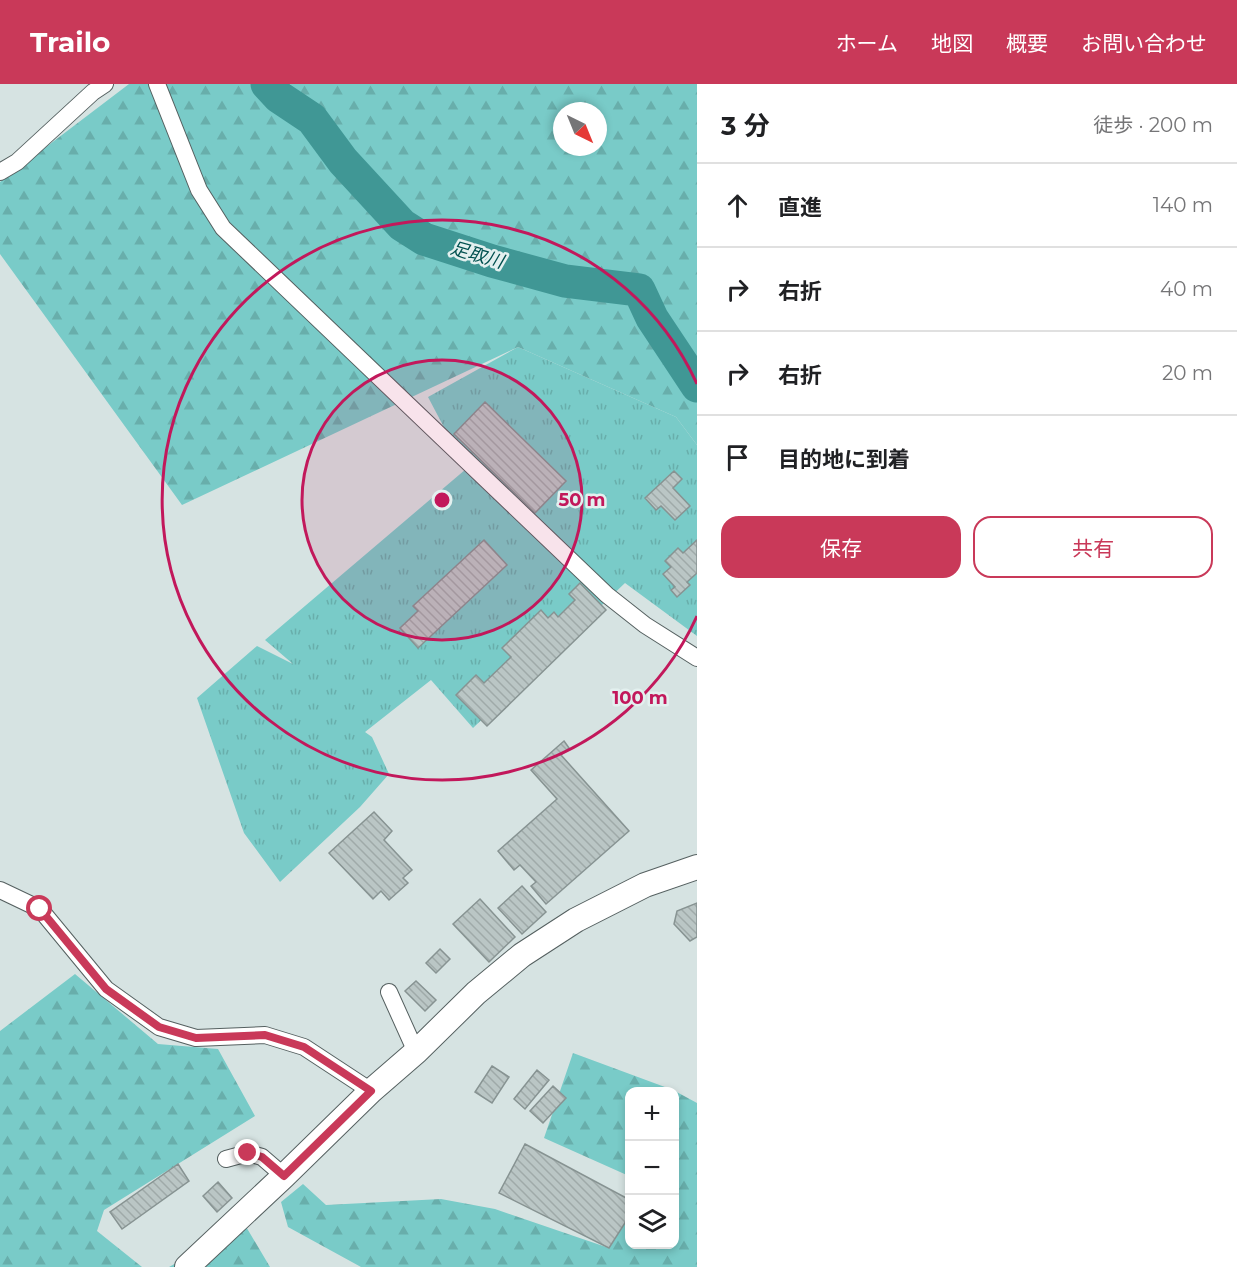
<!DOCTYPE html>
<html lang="ja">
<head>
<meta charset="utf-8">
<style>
  :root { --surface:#fff; --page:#f6f6f6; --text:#202124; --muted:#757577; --line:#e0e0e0; --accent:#c93959 }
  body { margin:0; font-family:Montserrat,"Noto Sans JP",sans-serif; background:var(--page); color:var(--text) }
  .controls { position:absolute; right:18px; bottom:18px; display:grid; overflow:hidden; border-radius:12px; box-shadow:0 3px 9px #0003 }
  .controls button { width:54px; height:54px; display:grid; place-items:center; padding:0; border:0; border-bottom:2px solid var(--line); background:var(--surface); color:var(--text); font:30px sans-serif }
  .compass { position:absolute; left:553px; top:18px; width:54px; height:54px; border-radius:50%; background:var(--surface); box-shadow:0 3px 9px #0003; rotate:137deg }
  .stop { position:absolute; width:18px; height:18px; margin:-14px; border:4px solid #c93959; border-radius:50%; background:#fff }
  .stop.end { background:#c93959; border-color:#fff; box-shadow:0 2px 6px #0008 }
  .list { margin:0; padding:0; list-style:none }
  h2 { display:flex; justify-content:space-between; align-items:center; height:78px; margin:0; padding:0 24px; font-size:26px }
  h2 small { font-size:20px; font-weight:400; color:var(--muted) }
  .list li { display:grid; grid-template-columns:39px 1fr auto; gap:18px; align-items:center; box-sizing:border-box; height:84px; padding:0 24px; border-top:2px solid var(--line) }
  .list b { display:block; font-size:22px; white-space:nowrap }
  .list em { font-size:20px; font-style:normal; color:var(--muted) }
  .actions { display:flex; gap:12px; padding:18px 24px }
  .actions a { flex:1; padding:14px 0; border:2px solid var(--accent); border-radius:18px; text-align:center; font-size:21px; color:var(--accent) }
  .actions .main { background:var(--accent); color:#fff }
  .icon { flex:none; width:33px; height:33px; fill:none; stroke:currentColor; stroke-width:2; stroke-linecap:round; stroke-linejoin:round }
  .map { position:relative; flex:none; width:697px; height:1183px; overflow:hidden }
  header { display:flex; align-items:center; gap:36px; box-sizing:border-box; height:84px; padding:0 30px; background:var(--accent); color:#fff }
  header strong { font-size:28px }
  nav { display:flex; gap:33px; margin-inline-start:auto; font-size:21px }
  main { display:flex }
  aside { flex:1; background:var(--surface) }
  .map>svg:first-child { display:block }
  .grass { fill:url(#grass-tufts) }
  .forest { fill:url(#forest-firs); fill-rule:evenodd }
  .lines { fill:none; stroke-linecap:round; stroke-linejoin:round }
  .river { stroke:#409795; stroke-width:33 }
  .building { fill:url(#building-back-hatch); stroke:#879392; stroke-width:1.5 }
  .street-casing { stroke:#556060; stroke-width:18 }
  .secondary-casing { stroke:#556060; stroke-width:26 }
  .street { stroke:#fff; stroke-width:16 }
  .secondary { stroke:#fff; stroke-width:24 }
  .route { stroke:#c93959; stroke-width:8 }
  .ring { fill:none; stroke:#c2185b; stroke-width:3 }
  .labels { text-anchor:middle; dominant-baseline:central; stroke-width:5; stroke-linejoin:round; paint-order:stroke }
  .water-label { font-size:18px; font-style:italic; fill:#00504f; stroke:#e3f0ef }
  .centre { fill:#c2185b; stroke:#e3f0ef; stroke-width:3 }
  .ring-label { font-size:18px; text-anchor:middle; font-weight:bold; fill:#c2185b; stroke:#e3f0ef; stroke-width:5; stroke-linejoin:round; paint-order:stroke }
</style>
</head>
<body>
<header>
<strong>Trailo</strong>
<nav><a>ホーム</a><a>地図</a><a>概要</a><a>お問い合わせ</a></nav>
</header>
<main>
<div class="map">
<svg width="697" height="1183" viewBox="0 0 697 1183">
  <defs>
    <pattern id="grass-tufts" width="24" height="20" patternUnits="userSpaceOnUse" patternTransform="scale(1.5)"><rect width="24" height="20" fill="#79cbc8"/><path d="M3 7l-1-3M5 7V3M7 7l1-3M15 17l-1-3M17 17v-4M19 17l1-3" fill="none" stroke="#68aeab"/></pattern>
    <pattern id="forest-firs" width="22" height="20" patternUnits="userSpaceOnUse" patternTransform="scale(1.5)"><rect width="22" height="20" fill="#79cbc8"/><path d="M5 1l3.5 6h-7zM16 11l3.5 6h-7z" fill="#68aeab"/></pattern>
    <pattern id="building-back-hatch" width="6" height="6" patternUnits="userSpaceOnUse" patternTransform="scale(1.5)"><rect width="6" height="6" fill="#bac6c5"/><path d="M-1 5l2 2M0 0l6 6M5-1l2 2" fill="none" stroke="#9faaa9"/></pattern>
  </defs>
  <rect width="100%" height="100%" fill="#d6e3e2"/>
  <path class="grass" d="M518 263 676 333 697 361V552L625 499 473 644 431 596 365 648 372 653 389 690 360 723 280 798 244 749 197 614 257 562 293 580 265 556 466 385 428 313Z"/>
  <path class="forest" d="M129 0H697V361L676 333 518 263 182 421 0 170V98ZM562 27H598V63H562Z
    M75 890 158 960 218 965 255 1032 104 1126 97 1147 142 1183H0V947Z
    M573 969 673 1006 697 1019V1183H361L288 1143 281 1118 303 1100 326 1121 441 1115 495 1125 609 1164 629 1110 630 1160H674V1008H630L629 1092 544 1054Z
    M245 1141 270 1183H169Z"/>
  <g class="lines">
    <path class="river" d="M267 0 279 13 312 35 343 77 402 141 424 155 492 177 565 197 639 206 652 234 697 302"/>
  </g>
  <path class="building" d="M485 318 566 397 535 429 454 350Z
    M674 387 682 395 673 404 690 422 675 436 661 422 656 426 645 414Z
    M484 456 507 481 418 564 400 544 418 527 413 522Z
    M697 456V489L687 498 690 501 677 513 671 506 675 503 663 490 671 483 665 477 678 464 683 469Z
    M580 499 606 526 487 642 456 611 476 591 484 599 511 573 502 564 541 526 548 534 554 528 558 533 575 516 569 510Z
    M564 657 569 664 561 671 629 747 546 820 531 802 536 798 520 781 514 786 498 767 557 715 531 686Z
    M374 728 392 747 384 756 412 786 403 794 408 799 389 816 381 807 373 815 329 769Z
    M522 802 546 828 522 850 498 824Z
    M480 815 515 853 489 878 453 840Z
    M697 819V853L690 857 674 840 677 827Z
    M440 865 450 875 436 889 426 879Z
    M416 897 436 916 425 927 405 907Z
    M492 982 509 993 492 1019 475 1008Z
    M537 986 549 996 525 1025 514 1015Z
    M553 1002 566 1014 543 1039 530 1027Z
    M525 1060 630 1116V1131L609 1164 499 1109Z
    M178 1080 189 1097 122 1145 110 1128Z
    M218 1098 232 1114 217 1128 203 1112Z"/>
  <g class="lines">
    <g class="street-casing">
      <path id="street" d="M157 0 199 106 223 144 607 511 645 541 697 574
        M0 88 17 78 93 8 105 0
        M0 806 40 825 106 905 159 943 196 954 265 951 304 963 371 1007
        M389 908 416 968
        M226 1075 248 1069 262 1073 284 1092"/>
    </g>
    <g class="secondary-casing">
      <path id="secondary" d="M187 1183 284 1092 371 1007 416 968 476 909 522 871 576 836 645 801 697 783"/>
    </g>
    <use href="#street" class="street"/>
    <use href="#secondary" class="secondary"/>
  </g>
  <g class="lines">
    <path class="route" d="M40 825 106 905 159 943 196 954 265 951 304 963 371 1007 284 1092 262 1073 248 1069"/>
  </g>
  <circle cx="442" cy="416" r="140" fill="#c2185b" fill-opacity=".12"/>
  <g class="ring">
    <circle cx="442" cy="416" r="140"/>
    <path d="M697 532A280 280 0 1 1 697 300"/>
  </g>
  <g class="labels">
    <g class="water-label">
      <text transform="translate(477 171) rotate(16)">足取川</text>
    </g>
  </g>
  <circle cx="442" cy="416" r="9" class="centre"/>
  <g class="ring-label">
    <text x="582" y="422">50 m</text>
    <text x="640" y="620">100 m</text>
  </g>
</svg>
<div class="controls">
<button>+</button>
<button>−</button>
<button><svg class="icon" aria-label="layers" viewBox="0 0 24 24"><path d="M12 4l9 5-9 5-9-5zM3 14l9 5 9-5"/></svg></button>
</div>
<svg class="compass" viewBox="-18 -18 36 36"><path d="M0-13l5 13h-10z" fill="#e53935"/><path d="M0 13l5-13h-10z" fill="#757577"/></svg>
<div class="stop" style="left:40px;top:825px"></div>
<div class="stop end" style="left:248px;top:1069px"></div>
</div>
<aside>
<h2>3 分<small>徒歩 · 200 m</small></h2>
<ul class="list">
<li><svg class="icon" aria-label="ahead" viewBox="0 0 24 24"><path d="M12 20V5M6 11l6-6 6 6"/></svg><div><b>直進</b></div><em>140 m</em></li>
<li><svg class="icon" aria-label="right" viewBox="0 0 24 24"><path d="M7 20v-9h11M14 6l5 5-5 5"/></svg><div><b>右折</b></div><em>40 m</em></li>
<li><svg class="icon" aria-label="right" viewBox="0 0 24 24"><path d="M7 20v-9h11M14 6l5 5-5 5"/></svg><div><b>右折</b></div><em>20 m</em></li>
<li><svg class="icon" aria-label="arrive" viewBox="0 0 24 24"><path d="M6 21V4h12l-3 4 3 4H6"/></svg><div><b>目的地に到着</b></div></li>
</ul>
<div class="actions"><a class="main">保存</a><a>共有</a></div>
</aside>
</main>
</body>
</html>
